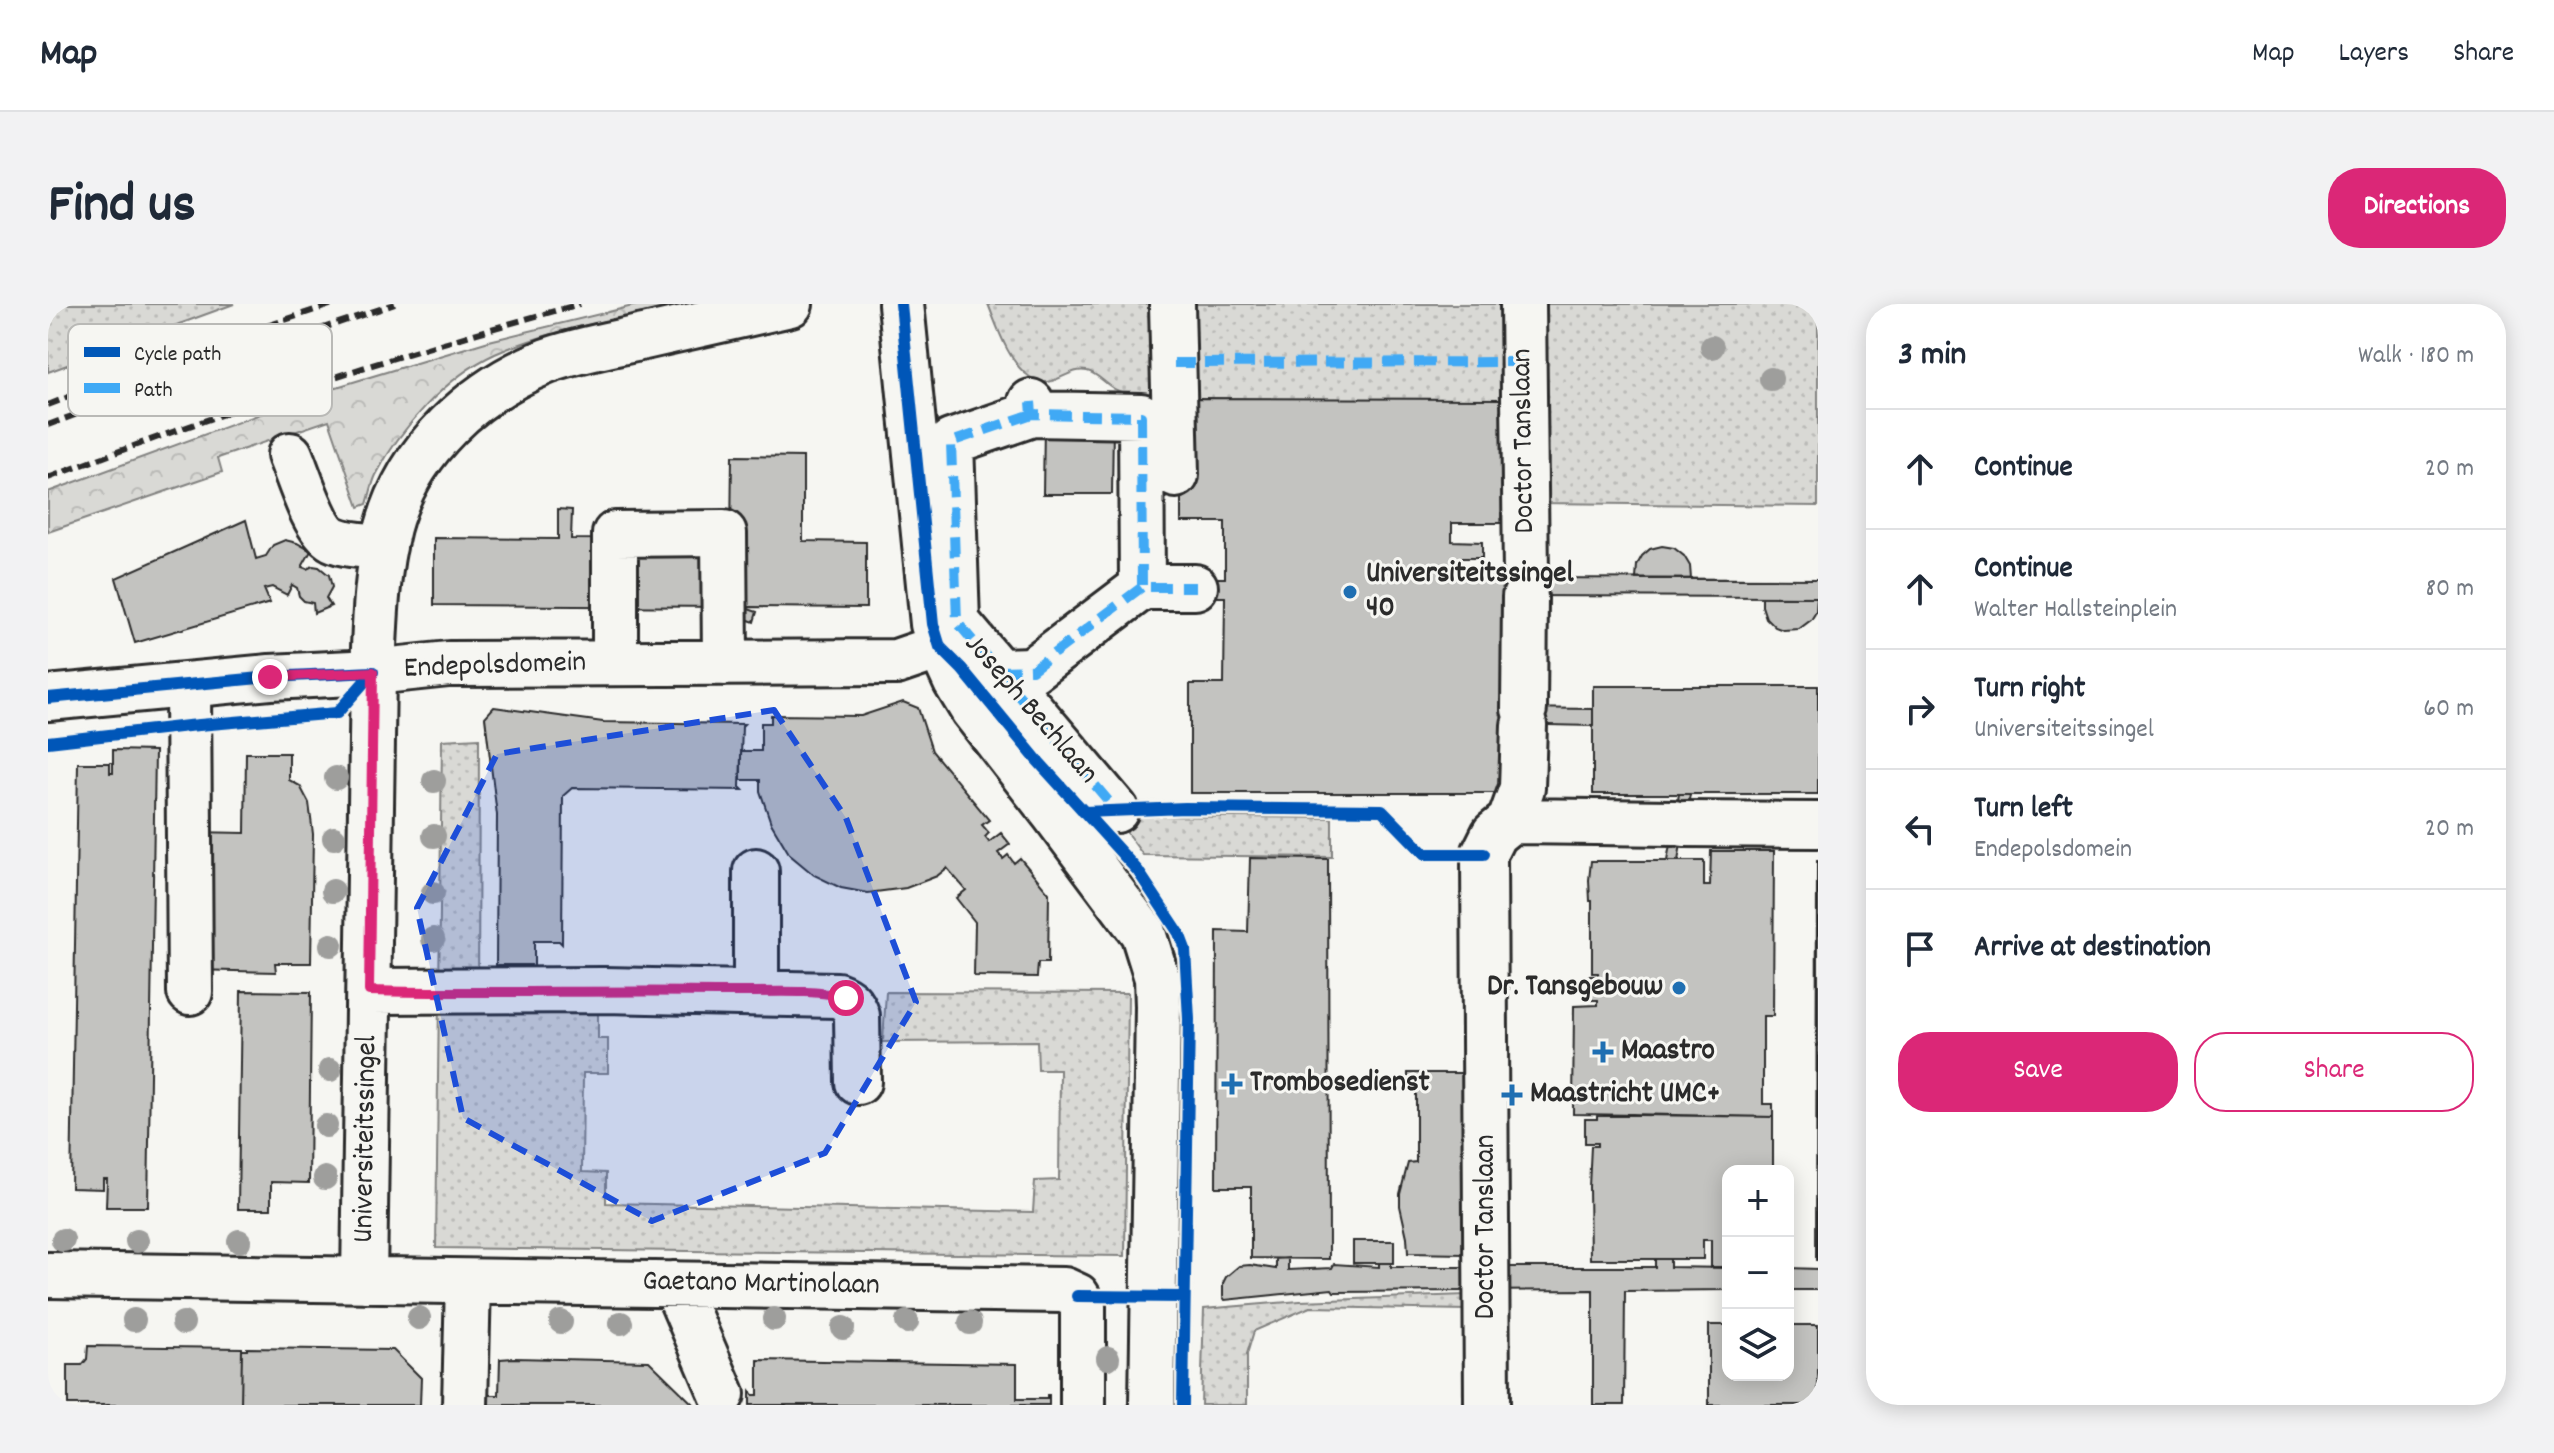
<!DOCTYPE html>
<html lang="en">
<head>
<meta charset="utf-8">
<style>
  :root { --surface:#fff; --page:#f2f2f3; --text:#1f2937; --muted:#747a83; --line:#e0e1e3; --accent:#db2777 }
  body { margin:0; font-family:Dekko,sans-serif; background:var(--page); color:var(--text) }
  .controls { position:absolute; right:24px; bottom:24px; display:grid; overflow:hidden; border-radius:16px; box-shadow:0 4px 20px #0003 }
  .controls button { width:72px; height:72px; display:grid; place-items:center; padding:0; border:0; border-bottom:2px solid var(--line); background:var(--surface); color:var(--text); font:40px sans-serif }
  .stop { position:absolute; width:24px; height:24px; margin:-18px; border:6px solid #db2777; border-radius:50%; background:#fff }
  .stop.end { background:#db2777; border-color:#fff; box-shadow:0 2px 8px #0008 }
  .list { margin:0; padding:0; list-style:none }
  h2 { display:flex; justify-content:space-between; align-items:center; height:104px; margin:0; padding:0 32px; font-size:34px }
  h2 small { font-size:26px; font-weight:400; color:var(--muted) }
  .list li { display:grid; grid-template-columns:52px 1fr auto; gap:24px; align-items:center; box-sizing:border-box; height:120px; padding:0 32px; border-top:2px solid var(--line) }
  .list b { display:block; font-size:30px; white-space:nowrap }
  .list p { margin:0; font-size:26px; white-space:nowrap; color:var(--muted) }
  .list em { font-size:26px; font-style:normal; color:var(--muted) }
  .actions { display:flex; gap:16px; padding:24px 32px }
  .actions a { flex:1; padding:18px 0; border:2px solid var(--accent); border-radius:32px; text-align:center; font-size:28px; color:var(--accent) }
  .actions .main { background:var(--accent); color:#fff }
  .icon { flex:none; width:44px; height:44px; fill:none; stroke:currentColor; stroke-width:2; stroke-linecap:round; stroke-linejoin:round }
  .map { position:relative; flex:none; width:1770px; height:1101px; overflow:hidden; border-radius:32px }
  header { display:flex; align-items:center; gap:48px; box-sizing:border-box; height:112px; padding:0 40px; background:var(--surface); border-bottom:2px solid var(--line) }
  header strong { font-size:38px }
  nav { display:flex; gap:44px; margin-inline-start:auto; font-size:28px }
  .intro { display:flex; align-items:center; justify-content:space-between; box-sizing:border-box; height:192px; padding:0 48px }
  h1 { margin:0; font-size:56px }
  .button { padding:20px 36px; border-radius:32px; background:var(--accent); color:#fff; font-size:28px; font-weight:700 }
  main { display:flex; gap:48px; padding:0 48px }
  aside { flex:1; background:var(--surface); border-radius:32px; box-shadow:0 4px 20px #0003 }
  .map>svg:first-child { display:block }
  .grass { fill:url(#grass-dots); stroke:#828280; stroke-width:2 }
  .forest { fill:url(#forest-crowns); stroke:#828280; stroke-width:2 }
  .building { fill:#c3c3c0; stroke:#2b2b2b; stroke-width:2 }
  .lines { fill:none; stroke-linecap:round; stroke-linejoin:round }
  .minor-casing { stroke:#2b2b2b; stroke-width:50 }
  .minor { stroke:#f6f6f2; stroke-width:44 }
  .rail { stroke:#2b2b2b; stroke-width:6; stroke-dasharray:12 6; stroke-linecap:butt }
  .quiet { stroke:#3fa9f5; stroke-width:10; stroke-dasharray:20 10; stroke-linecap:butt }
  .cycleway-casing { stroke:#f6f6f2; stroke-width:17 }
  .cycleway { stroke:#0057b8; stroke-width:12 }
  .tree { fill:#9e9e9c }
  .route { stroke:#db2777; stroke-width:10 }
  .marked { fill:#1d4ed8; fill-opacity:0.2; stroke:#1d4ed8; stroke-width:6; stroke-dasharray:16 10; stroke-linejoin:round }
  .poi-dot { fill:#1f6fb2; stroke:#f6f6f2; stroke-width:3 }
  .labels { text-anchor:middle; dominant-baseline:central; stroke-width:6; stroke-linejoin:round; paint-order:stroke }
  .street-label { font-size:30px; fill:#2b2b2b; stroke:#f6f6f2 }
  .poi-label { font-size:30px; font-weight:bold; fill:#2b2b2b; stroke:#f6f6f2; text-anchor:start }
  .key { fill:#f6f6f2; stroke:#b9b9b6; stroke-width:2 }
  .key-label { font-size:22px; fill:#2b2b2b }
</style>
</head>
<body>
<header>
<strong>Map</strong>
<nav><a>Map</a><a>Layers</a><a>Share</a></nav>
</header>
<div class="intro"><h1>Find us</h1><a class="button">Directions</a></div>
<main>
<div class="map">
<svg width="1770" height="1101" viewBox="0 0 1770 1101">
  <defs>
    <pattern id="grass-dots" width="8" height="8" patternUnits="userSpaceOnUse" patternTransform="scale(2)"><rect width="8" height="8" fill="#d9d9d5"/><path d="M2 2h.1M6 6h.1" fill="none" stroke="#babab7" stroke-width="1.8" stroke-linecap="round"/></pattern>
    <pattern id="forest-crowns" width="20" height="18" patternUnits="userSpaceOnUse" patternTransform="scale(2)"><rect width="20" height="18" fill="#d9d9d5"/><path d="M2 6a3 3 0 1 1 6 0M12 15a3 3 0 1 1 6 0" fill="none" stroke="#babab7"/></pattern>
  </defs>
  <rect width="100%" height="100%" fill="#f6f6f2"/>
  <filter id="ink" filterUnits="userSpaceOnUse"><feTurbulence type="fractalNoise" baseFrequency=".0125" numOctaves="2"/><feDisplacementMap in="SourceGraphic" scale="16" xChannelSelector="R" yChannelSelector="G"/><feConvolveMatrix kernelMatrix="1 2 1 2 8 2 1 2 1" color-interpolation-filters="sRGB"/></filter>
  <g filter="url(#ink)">
    <path class="grass" d="M0 0H186L0 68Z
      M940 0H1464L1465 97C1395 97 1326 97 1257 97 1198 98 1139 99 1081 90 1060 87 1053 70 1039 67 1019 62 1005 89 982 73 961 60 949 22 940 0Z
      M1494 0H1770V202L1492 199Z
      M431 434 430 698H550V735H560V769H535L534 868 558 869V899L985 908 987 877 1011 876 1012 766H990L989 737 835 738 838 688 1080 689 1077 952 388 944 394 436Z
      M1093 512 1284 514V553L1095 551 1079 529V520Z
      M1418 991V1006L1262 1003 1206 1027 1199 1050V1101H1153L1156 1005 1252 997Z"/>
    <path class="forest" d="M593 0H637C577 14 502 25 447 50 399 72 352 124 328 171 324 179 322 191 319 200L311 203 281 116 170 154 174 168 0 228V188L272 88 441 37Z"/>
    <path class="building" d="M1141 94 1457 95V219H1404V237L1434 238V254H1404V272L1456 274 1455 489H1142V380H1176L1177 293H1147V274H1177V218H1133V183Z
      M996 121H1065L1064 190H995Z
      M684 152 755 153V237L818 238V304L701 303 700 305 709 308 706 318 696 314 682 303 386 301V234L510 235V205L524 206 523 235 683 236Z
      M198 216 208 255 218 252 225 241 237 236 249 239 263 247 254 263 259 265 265 262 271 263 281 271 284 283 278 294 283 302 266 309 265 299 256 297 251 292 249 284 244 281 239 291 224 283 216 285 222 299 87 339 68 274Z
      M1614 242 1626 244 1636 252 1642 262 1643 275H1588L1589 261 1594 252 1602 245Z
      M1456 274 1770 275V293L1457 292Z
      M1714 293H1769L1768 308 1763 316 1751 325 1735 326 1727 323 1718 314 1714 302Z
      M1545 382H1770V490H1545Z
      M855 398 870 404 884 447 941 516 934 521 941 529 937 533 941 538 953 529 962 540 950 549 955 555 960 551 966 559 972 554 1001 589 1000 659H990L989 673 926 672 927 618 908 594 918 586 899 564 889 572 858 584 820 589 793 584 766 571 742 551 723 519 712 487V476H693V447H713V419H723V411L813 412Z
      M446 403 555 418 696 420 694 422 692 483 695 486 524 484 515 492 514 640 511 637H486V663H483V661H450L448 663 449 511 437 413Z
      M1456 404 1545 405V422L1455 420Z
      M65 446 107 447 100 903H58L59 875H55V885L23 884 30 459H62V469H65Z
      M198 449H241V476L252 482 261 499 265 530 263 659H227L228 668 145 666 146 528 197 529Z
      M1631 490H1642L1630 557H1619Z
      M1663 547H1726L1725 712H1715V800H1725V813L1525 810 1526 702 1550 701V696H1537V672H1550V669H1544V597H1542L1541 576 1543 557H1656V582H1662Z
      M1202 554 1280 555 1281 955 1203 954V883H1168L1169 627 1200 628Z
      M1769 557H1770V956H1768Z
      M193 687 263 688 261 879 223 878V905H190Z
      M1360 769H1417V950L1360 949 1359 933 1352 902V890L1360 859 1368 858V783H1360Z
      M1579 810 1725 813V867H1680V963H1663V936H1655V955H1542L1541 883 1543 842H1549V839H1537V815H1549V812H1579Z
      M1305 937H1346V959H1305Z
      M1240 954V966L1284 964 1286 960 1331 963V959H1343V963H1607V955H1622V963L1680 964V986L1577 987 1576 1101H1545V986L1286 988 1284 985 1177 996 1175 993V979L1178 973 1191 962 1202 961 1228 965V955Z
      M1740 964 1770 965V986H1740Z
      M1661 1021H1680V1071H1740V1021H1770V1101H1661Z
      M40 1042 194 1044 193 1101H20V1061H34L39 1055Z
      M199 1044 345 1046 373 1074 372 1101H193L194 1046H199Z
      M466 1054 601 1057 646 1101H432L433 1091H451L452 1055Z
      M710 1056 969 1060V1095H999V1091H1001V1101H702V1087L705 1091H710Z"/>
    <g class="lines">
      <g class="minor-casing">
        <path id="minor" d="M853 0 885 320 892 343 908 378 925 406 1006 510 1095 629 1109 674 1110 702 1104 1101
          M1124 0 1128 171
          M1475 0 1478 273
          M983 98 984 110 1093 112 1094 283H1147
          M984 110 903 138 909 318 1068 506
          M242 151C251 172 266 225 285 235 300 242 320 241 336 243
          M569 359 567 357V230L676 229 677 359
          M951 367 984 366 1094 283
          M140 381 142 688
          M0 394 222 373 325 368 401 360 848 358 892 343
          M1476 405 1477 293
          M1462 517 1626 519
          M1636 520 1770 521
          M321 687 556 686 789 691C800 695 805 700 809 712L810 778
          M708 689V567
          M0 971 1016 986 1029 992 1035 1002V1101
          M316 976 325 368C327 320 328 270 340 223 361 146 426 86 499 57 532 45 570 39 605 31 651 21 696 10 742 0
          M627 980 674 1090
          M417 1101 420 978
          M1439 1101 1436 550 1446 530 1462 517 1474 484 1476 421"/>
      </g>
      <use href="#minor" class="minor"/>
      <path class="rail" d="M0 101 110 58 285 0
        M0 121 117 77 347 0
        M0 174C175 107 352 49 532 0"/>
      <path class="quiet" d="M1126 59 1476 58
        M983 98 984 110 1093 112 1094 283H1147
        M984 110 903 138 909 318 1068 506
        M951 367 984 366 1094 283"/>
      <g class="cycleway-casing">
        <path id="cycleway" d="M853 0 885 320 892 343 914 365 989 456 1090 567 1131 629 1137 645 1141 715 1135 1101
          M0 394 222 373 325 368
          M0 438 140 422 289 409 325 368
          M1036 508 1137 504 1334 506 1377 550H1436
          M1029 992 1136 993"/>
      </g>
      <use href="#cycleway" class="cycleway"/>
    </g>
    <g class="tree">
      <circle cx="1664" cy="43" r="12"/>
      <circle cx="1723" cy="75" r="12"/>
      <circle cx="288" cy="474" r="12"/>
      <circle cx="386" cy="477" r="12"/>
      <circle cx="386" cy="532" r="12"/>
      <circle cx="286" cy="534" r="12"/>
      <circle cx="285" cy="587" r="12"/>
      <circle cx="385" cy="589" r="12"/>
      <circle cx="385" cy="635" r="12"/>
      <circle cx="283" cy="641" r="12"/>
      <circle cx="282" cy="766" r="12"/>
      <circle cx="278" cy="822" r="12"/>
      <circle cx="277" cy="874" r="12"/>
      <circle cx="15" cy="936" r="12"/>
      <circle cx="89" cy="937" r="12"/>
      <circle cx="191" cy="937" r="12"/>
      <circle cx="371" cy="1014" r="12"/>
      <circle cx="726" cy="1015" r="12"/>
      <circle cx="86" cy="1016" r="12"/>
      <circle cx="513" cy="1018" r="12"/>
      <circle cx="859" cy="1018" r="12"/>
      <circle cx="135" cy="1019" r="12"/>
      <circle cx="573" cy="1019" r="12"/>
      <circle cx="922" cy="1019" r="12"/>
      <circle cx="795" cy="1024" r="12"/>
      <circle cx="1060" cy="1054" r="12"/>
    </g>
  </g>
  <g class="lines" filter="url(#ink)">
    <path class="route" d="M222 373 325 368 321 687C439 690 558 686 676 688 707 689 770 684 798 694"/>
  </g>
  <path class="marked" d="M726 406 798 514 868 698 777 849 604 917 415 814 369 604 449 450Z"/>
  <g class="poi-dot">
    <circle cx="1302" cy="288" r="8"/>
    <circle cx="1631" cy="684" r="8"/>
    <path d="M1551 736h8v8h8v8h-8v8h-8v-8h-8v-8h8z"/>
    <path d="M1180 768h8v8h8v8h-8v8h-8v-8h-8v-8h8z"/>
    <path d="M1460 779h8v8h8v8h-8v8h-8v-8h-8v-8h8z"/>
  </g>
  <g class="labels">
    <g class="street-label">
      <text transform="translate(1477 137) rotate(-91)">Doctor Tanslaan</text>
      <text transform="translate(447 363) rotate(-2)">Endepolsdomein</text>
      <text transform="translate(982 406) rotate(49)">Joseph Bechlaan</text>
      <text transform="translate(319 835) rotate(-89)">Universiteitssingel</text>
      <text transform="translate(1439 923) rotate(-90)">Doctor Tanslaan</text>
      <text transform="translate(713 981) rotate(1)">Gaetano Martinolaan</text>
    </g>
    <g class="poi-label">
      <text x="1318" y="271">Universiteitssingel<tspan x="1318" dy="34">40</tspan></text>
      <text x="1615" y="684" text-anchor="end">Dr. Tansgebouw</text>
      <text x="1573" y="748">Maastro</text>
      <text x="1202" y="780">Trombosedienst</text>
      <text x="1482" y="791">Maastricht UMC+</text>
    </g>
  </g>
  <rect x="20" y="20" width="264" height="92" rx="12" class="key"/>
  <rect x="36" y="43" width="36" height="10" fill="#0057b8"/>
  <rect x="36" y="79" width="36" height="10" fill="#3fa9f5"/>
  <g class="key-label">
    <text x="86" y="56">Cycle path</text>
    <text x="86" y="92">Path</text>
  </g>
</svg>
<div class="controls">
<button>+</button>
<button>−</button>
<button><svg class="icon" aria-label="layers" viewBox="0 0 24 24"><path d="M12 4l9 5-9 5-9-5zM3 14l9 5 9-5"/></svg></button>
</div>
<div class="stop" style="left:798px;top:694px"></div>
<div class="stop end" style="left:222px;top:373px"></div>
</div>
<aside>
<h2>3 min<small>Walk · 180 m</small></h2>
<ul class="list">
<li><svg class="icon" aria-label="ahead" viewBox="0 0 24 24"><path d="M12 20V5M6 11l6-6 6 6"/></svg><div><b>Continue</b></div><em>20 m</em></li>
<li><svg class="icon" aria-label="ahead" viewBox="0 0 24 24"><path d="M12 20V5M6 11l6-6 6 6"/></svg><div><b>Continue</b><p>Walter Hallsteinplein</p></div><em>80 m</em></li>
<li><svg class="icon" aria-label="right" viewBox="0 0 24 24"><path d="M7 20v-9h11M14 6l5 5-5 5"/></svg><div><b>Turn right</b><p>Universiteitssingel</p></div><em>60 m</em></li>
<li><svg class="icon" aria-label="left" viewBox="0 0 24 24"><path d="M17 20v-9H6M10 6l-5 5 5 5"/></svg><div><b>Turn left</b><p>Endepolsdomein</p></div><em>20 m</em></li>
<li><svg class="icon" aria-label="arrive" viewBox="0 0 24 24"><path d="M6 21V4h12l-3 4 3 4H6"/></svg><div><b>Arrive at destination</b></div></li>
</ul>
<div class="actions"><a class="main">Save</a><a>Share</a></div>
</aside>
</main>
</body>
</html>
